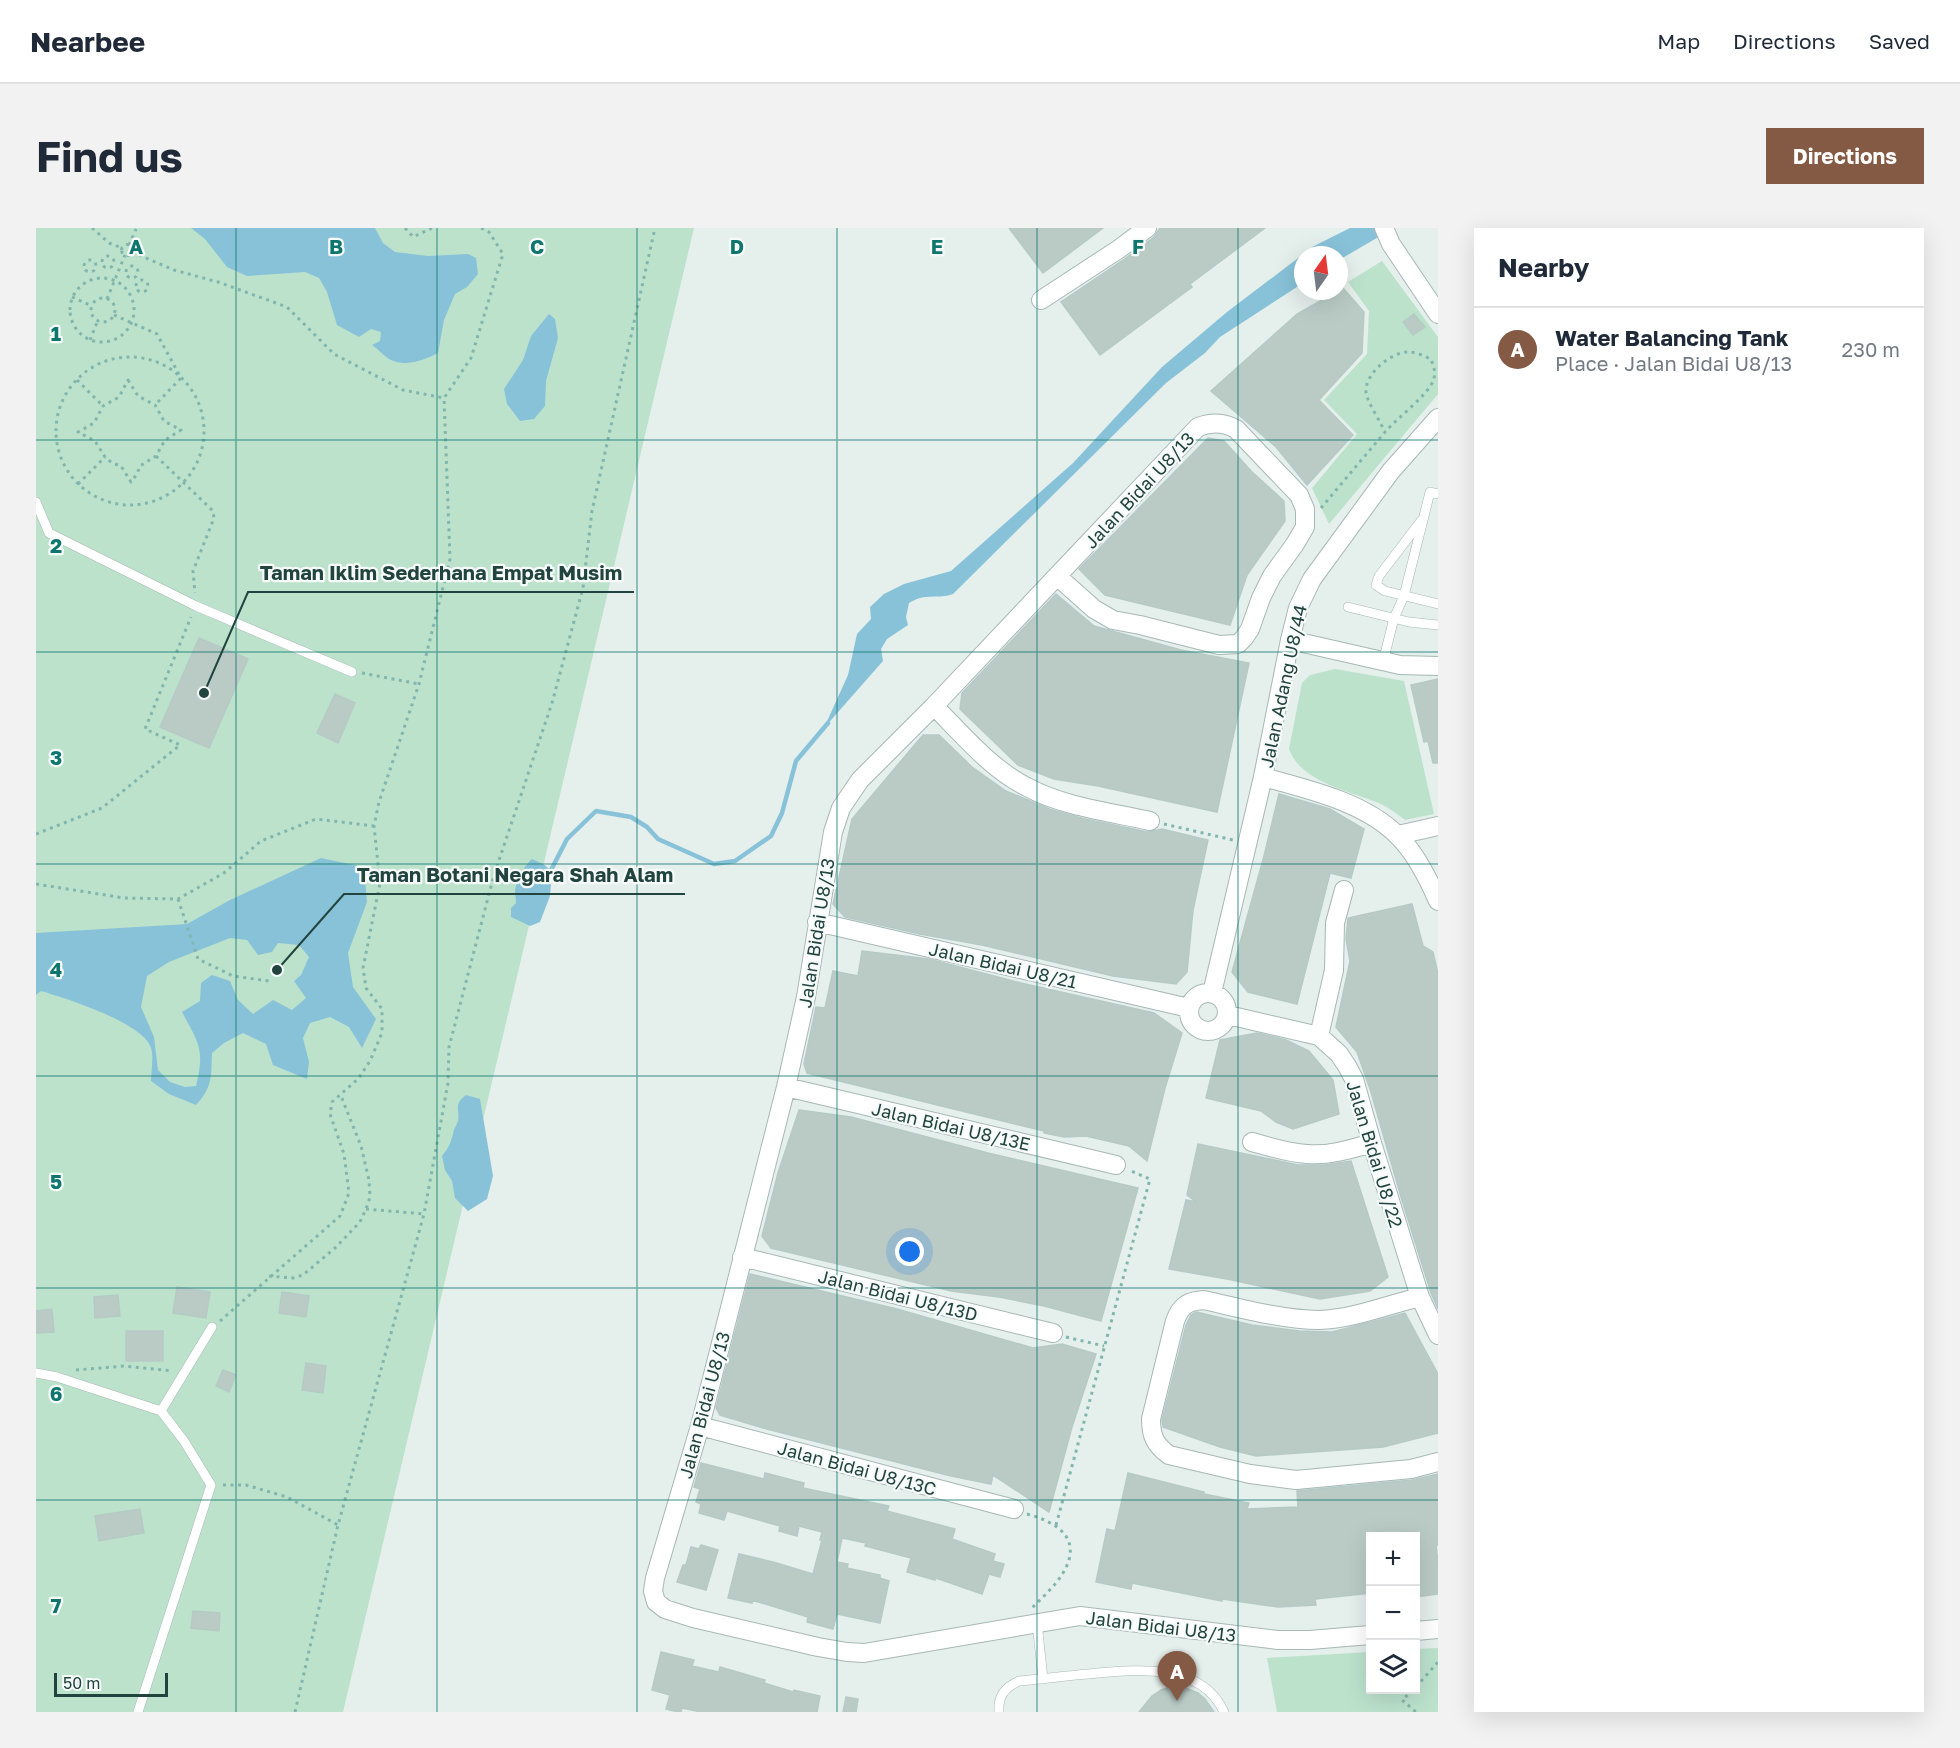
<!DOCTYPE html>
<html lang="en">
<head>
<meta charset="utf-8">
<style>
  :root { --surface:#fff; --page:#f2f2f3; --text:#1f2937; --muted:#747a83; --line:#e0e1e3; --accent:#845a44 }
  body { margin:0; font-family:"Golos Text",sans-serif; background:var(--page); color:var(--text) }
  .controls { position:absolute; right:18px; bottom:18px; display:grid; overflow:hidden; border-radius:0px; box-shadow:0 6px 24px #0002 }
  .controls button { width:54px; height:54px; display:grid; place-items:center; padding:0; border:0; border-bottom:2px solid var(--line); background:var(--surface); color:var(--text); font:30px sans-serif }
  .compass { position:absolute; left:1258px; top:18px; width:54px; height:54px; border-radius:50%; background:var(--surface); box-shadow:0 6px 24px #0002; rotate:14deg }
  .scale { position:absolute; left:18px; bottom:15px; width:114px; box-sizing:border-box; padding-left:6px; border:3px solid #22443f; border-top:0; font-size:16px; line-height:21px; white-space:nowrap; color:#22443f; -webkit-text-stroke:4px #f6fbf9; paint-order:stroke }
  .you { position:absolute; left:874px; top:1024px; width:21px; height:21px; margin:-15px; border:4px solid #fff; border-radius:50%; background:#1a73e8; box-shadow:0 0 0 9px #1a73e833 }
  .badge { display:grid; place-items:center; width:39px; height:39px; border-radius:50%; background:var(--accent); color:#fff; font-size:20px; font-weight:700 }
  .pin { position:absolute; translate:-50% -50px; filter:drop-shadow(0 2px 3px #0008) }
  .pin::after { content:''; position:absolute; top:32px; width:21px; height:18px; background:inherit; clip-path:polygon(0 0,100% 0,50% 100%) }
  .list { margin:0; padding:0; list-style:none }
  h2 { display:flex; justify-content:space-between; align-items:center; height:78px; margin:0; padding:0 24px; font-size:26px }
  h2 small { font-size:20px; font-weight:400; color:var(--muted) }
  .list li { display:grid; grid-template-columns:39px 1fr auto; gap:18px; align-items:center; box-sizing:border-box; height:84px; padding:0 24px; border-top:2px solid var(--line) }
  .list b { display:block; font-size:22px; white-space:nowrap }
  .list p { margin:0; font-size:20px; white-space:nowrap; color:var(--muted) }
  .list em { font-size:20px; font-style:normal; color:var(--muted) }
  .icon { flex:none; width:33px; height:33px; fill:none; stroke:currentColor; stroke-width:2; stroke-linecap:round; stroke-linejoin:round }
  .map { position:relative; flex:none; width:1402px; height:1484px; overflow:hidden; border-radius:0px }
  header { display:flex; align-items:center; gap:36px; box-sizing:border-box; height:84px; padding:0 30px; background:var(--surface); border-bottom:2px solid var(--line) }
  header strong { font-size:28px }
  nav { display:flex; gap:33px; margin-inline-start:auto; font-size:21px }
  .intro { display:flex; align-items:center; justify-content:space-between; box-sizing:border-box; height:144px; padding:0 36px }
  h1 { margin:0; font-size:42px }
  .button { padding:15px 27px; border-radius:0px; background:var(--accent); color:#fff; font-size:21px; font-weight:700 }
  main { display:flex; gap:36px; padding:0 36px }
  aside { flex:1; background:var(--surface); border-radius:0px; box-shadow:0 6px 24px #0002 }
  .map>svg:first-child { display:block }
  .green { fill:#bce2cc }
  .water { fill:#88c2d9; fill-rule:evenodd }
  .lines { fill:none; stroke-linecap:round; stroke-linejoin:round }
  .stream { stroke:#88c2d9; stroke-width:4.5 }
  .building { fill:#bacbc6; stroke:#b6cac5; stroke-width:1.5 }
  .service-casing { stroke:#a7b8b5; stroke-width:10 }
  .minor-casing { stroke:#a7b8b5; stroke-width:20 }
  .tertiary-casing { stroke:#a7b8b5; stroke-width:20 }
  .path { stroke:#82b6ad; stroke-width:3; stroke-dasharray:3 4.5; stroke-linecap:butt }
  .service { stroke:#fff; stroke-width:9 }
  .minor { stroke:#fff; stroke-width:18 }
  .tertiary { stroke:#fff; stroke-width:18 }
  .grid { fill:none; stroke:#0f766e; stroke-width:1.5; stroke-opacity:0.55 }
  .labels { text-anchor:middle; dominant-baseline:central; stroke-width:4.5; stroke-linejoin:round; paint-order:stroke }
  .street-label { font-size:18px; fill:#22443f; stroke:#f6fbf9 }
  .grid-label { font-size:20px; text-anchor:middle; font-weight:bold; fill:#0f766e; stroke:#f6fbf9; stroke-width:4.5; stroke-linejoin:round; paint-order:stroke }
  .leader { fill:none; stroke:#22443f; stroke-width:2 }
  .callout-dot { fill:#22443f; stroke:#f6fbf9; stroke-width:2 }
  .callout-label { font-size:20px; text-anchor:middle; font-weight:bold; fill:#22443f; stroke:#f6fbf9; stroke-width:4.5; stroke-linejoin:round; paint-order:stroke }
</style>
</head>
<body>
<header>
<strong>Nearbee</strong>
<nav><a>Map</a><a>Directions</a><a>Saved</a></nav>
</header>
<div class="intro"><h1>Find us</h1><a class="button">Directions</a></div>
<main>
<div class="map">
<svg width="1402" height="1484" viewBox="0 0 1402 1484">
  <rect width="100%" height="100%" fill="#e5efec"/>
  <path class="green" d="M0 0H658L307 1484H0Z
    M1346 33 1402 109V166L1293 296 1276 260 1321 206 1288 172 1331 126 1333 83 1312 54Z
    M1299 441 1368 453 1398 586 1369 592C1361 586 1353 580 1345 576 1315 563 1265 555 1253 521L1266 455 1274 447Z
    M1402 1420V1484H1241L1231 1430 1334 1424V1462H1380V1421Z"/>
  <path class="water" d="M155 0H339L347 15 359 24 392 28 432 26 440 30 442 46 431 59 419 66 408 92 402 125C389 132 370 139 355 132 349 129 342 121 336 117L344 113 345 104 335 101 323 109 301 97 291 64 283 50 269 44 211 48 191 39 169 11Z
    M1314 0H1358L1303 32V27H1267V55L1184 109 1169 125 1130 155 917 366C899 372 891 364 873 375L870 389 872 397 851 411 845 421 847 433 788 500 812 447 821 406 835 391 834 379 848 366 868 356 915 343 1037 235 1126 139 1191 84 1278 18Z
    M513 86 519 91 522 110 510 153 509 178 498 191 484 193 471 176 468 161 487 132 495 108Z
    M285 630 328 639 331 674 312 725 317 759 340 791 326 820 313 799 294 789 274 795 267 810 273 834 271 851 237 837 230 816 207 805 188 815 176 825C175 848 177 859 160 877L133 866 115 853C115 843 118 830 115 820 108 795 29 770 5 763L0 767V705L151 696 194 672ZM194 710 211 712 222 727 236 724 242 715 263 717 273 729 265 747 258 753 270 770 256 782 237 772 217 786 202 772 194 753 176 747 165 755 164 773 146 784C163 816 169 821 160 858L149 859 134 854 122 842 118 809 105 779 111 748 133 734Z
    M496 631 507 636 516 643 514 668 504 694 494 698 475 689V680L480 675C480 671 479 667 479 664 479 655 489 636 496 631Z
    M430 867 444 871 457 948 451 971 432 983 419 970 416 953 409 942 406 928C414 918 415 914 418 902 419 899 421 896 422 893 424 880 417 877 430 867Z"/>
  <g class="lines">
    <path class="stream" d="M513 646 531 611 560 583 595 589 611 599 622 611 678 636 699 633 735 608 746 585 760 533 792 495"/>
  </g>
  <path class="building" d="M973 0H1067L1007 45Z
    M1124 0H1229L1154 56 1156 59 1064 127 1025 74 1090 30 1118 9Z
    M1307 60 1328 84 1326 125 1283 172 1317 207 1271 257 1240 219 1175 163 1261 86Z
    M1378 86 1389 99 1377 107 1367 94Z
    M1172 210 1188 213 1216 244 1248 273 1249 293 1211 347 1194 397 1069 367 1043 341Z
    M1020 366 1058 398 1145 422 1213 435 1181 584 1062 558 1018 551 982 537 924 481 926 465Z
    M163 410 212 431 173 520 124 499Z
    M1402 451V535H1397L1392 513 1388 514 1375 457Z
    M299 466 319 475 302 515 281 505Z
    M887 507H903L936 539 970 563 1016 582 1049 591 1112 604 1126 601 1172 612 1157 682 1151 744 1140 756 1077 748 946 717 884 706 809 689 797 676 816 591Z
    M1243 566 1294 581 1328 601 1315 650 1294 645 1261 776 1212 764 1196 744 1228 628Z
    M1376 676 1387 718 1397 724 1402 746V1081L1395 1065 1365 969 1335 864 1321 824 1300 799 1314 733 1310 711 1312 690Z
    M826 723 893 731 985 755 1118 785 1146 805 1129 860 1111 933 1093 918 1050 908 1028 909 1008 905V903L771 845 768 836 780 779 789 780 797 743 822 748Z
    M1221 805 1250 812 1273 823 1297 852 1303 886 1257 901 1240 894 1225 883 1170 870 1184 812Z
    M763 882 815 889 952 925 1102 960 1065 1093 1008 1078 963 1069 915 1063 735 1020 726 1008 742 945Z
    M1162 916 1262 937H1288L1315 933 1352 1049 1334 1063 1284 1071 1191 1051 1133 1041 1150 972 1160 974 1151 967Z
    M714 1046 861 1081 997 1120 1026 1116 1060 1126 1036 1199 1013 1284 957 1247 955 1256 915 1248 731 1201 684 1187 680 1180Z
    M141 1059 174 1064 170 1090 137 1085Z
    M246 1064 273 1068 270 1089 243 1085Z
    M82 1067 84 1088 59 1090 58 1069Z
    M16 1081 18 1104 0 1105V1083Z
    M1160 1084 1216 1097 1263 1103 1296 1104 1369 1085 1402 1146V1205L1347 1219 1220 1228 1184 1219 1127 1199 1126 1192 1150 1097 1155 1087Z
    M90 1103H127V1133H90Z
    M270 1135 290 1138 287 1165 266 1162Z
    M187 1142 200 1147 193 1164 180 1158Z
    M665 1235 728 1251 729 1245 768 1255 767 1260 853 1278 851 1283 919 1301 916 1311 959 1326 957 1333 968 1336 964 1349 953 1346 946 1366 900 1350 899 1352 871 1344 875 1330 829 1318 830 1315 806 1310 801 1334 812 1336 811 1340 844 1347V1350L853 1353 844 1395 801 1386 797 1401 771 1394 772 1389 716 1372V1375L692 1370 703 1326 737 1334 777 1346 786 1312H784L786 1304 763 1298 761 1308 743 1303 744 1298 691 1283 688 1292 663 1285 665 1276 660 1274 664 1261 658 1259Z
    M1092 1245 1168 1264V1266L1213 1275 1211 1281 1262 1279 1261 1263 1376 1252 1402 1246V1317H1400L1402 1335V1366L1380 1369V1308H1335V1365L1279 1371 1280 1377 1242 1379 1186 1371V1373L1096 1355 1095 1361 1060 1354 1071 1301 1079 1303Z
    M104 1281 108 1305 63 1313 59 1288Z
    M665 1317 682 1322 670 1362 641 1354 647 1337H650L655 1319 663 1321Z
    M157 1383 184 1385 183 1403 155 1400Z
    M625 1424 658 1432 656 1438 683 1444 684 1439 729 1452 728 1455 757 1464 758 1462 784 1468 781 1484H665L646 1480 645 1484H642L630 1481 634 1467 616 1462Z
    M1144 1458 1162 1465 1169 1471 1178 1484H1103L1116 1468 1125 1462 1134 1459Z
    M810 1469 822 1471 820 1484H807Z"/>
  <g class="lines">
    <g class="service-casing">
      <path id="service" d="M0 274 13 305 160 378 316 444
        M1385 293 1343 348 1340 357 1349 363 1402 376
        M1312 379 1373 394 1402 397
        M1347 434 1358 390 1368 368 1394 264 1402 266
        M0 1145 21 1149 125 1183 148 1213 175 1257 102 1484
        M125 1183 176 1099
        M1001 1395 1007 1451
        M963 1484C962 1468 968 1460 983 1453 1006 1451 1029 1448 1052 1446 1098 1442 1165 1433 1188 1484"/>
    </g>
    <g class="minor-casing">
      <path id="minor" d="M1348 0 1355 16 1402 86
        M1005 72 1083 21 1111 0
        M1021 348 1058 381 1077 392 1104 397 1183 417 1202 416 1208 410 1214 401 1225 370 1236 348 1259 316 1269 299V281L1263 267 1200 201C1188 194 1175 194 1162 199L898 478 824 552 805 580 797 604 770 769 750 859 664 1198 619 1350 617 1363 620 1374 629 1381 657 1390 782 1419 811 1424 828 1425 1044 1388 1242 1412H1274L1334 1407
        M1254 412 1364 437 1402 438
        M898 478C926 506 955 541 991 559 1028 579 1074 584 1114 593
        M1362 607 1402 598
        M781 694 1153 780
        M1153 784a19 19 0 1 1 38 0a19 19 0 1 1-38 0Z
        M1176 765 1227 549
        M1192 787 1283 808 1303 826 1311 838 1318 851 1336 915 1384 1069 1402 1107
        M1283 808 1298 742 1299 695 1308 662
        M750 859 1080 937
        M1216 914C1234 919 1252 925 1271 926 1293 928 1315 921 1336 915
        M706 1029 1017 1105
        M1384 1069C1351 1077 1317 1091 1283 1092 1248 1092 1203 1080 1168 1072 1152 1073 1145 1077 1139 1093L1115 1191C1115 1208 1119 1217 1133 1227L1214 1246 1260 1252 1375 1241 1402 1234
        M664 1198 978 1281
        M1380 1403 1402 1401"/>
    </g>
    <g class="tertiary-casing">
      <path id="tertiary" d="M1402 190 1355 243 1276 351 1262 380 1254 412 1227 549C1271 561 1328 574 1361 607 1379 624 1392 650 1402 673"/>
    </g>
    <path class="path" d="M56 0 73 15 86 20
      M369 0 377 9 396 0
      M85.5 22a5.5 5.5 0 1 1 11 0a5.5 5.5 0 1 1-11 0Z
      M93 17 100 1
      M96 24 138 42 182 54 251 79 298 126 367 162 408 170
      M66 34a6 6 0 1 1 12 0a6 6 0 1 1-12 0Z
      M48 38a6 6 0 1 1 12 0a6 6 0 1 1-12 0Z
      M90 44a6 6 0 1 1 12 0a6 6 0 1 1-12 0Z
      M34 82a32 32 0 1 1 64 0a32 32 0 1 1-64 0Z
      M100 58a6 6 0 1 1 12 0a6 6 0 1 1-12 0Z
      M36 69 56 78
      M55 82a12 12 0 1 1 24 0a12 12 0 1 1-24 0Z
      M71 71 89 27
      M78 87 121 106 145 150 119 177
      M54 112 62 92
      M20 203a74 74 0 1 1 148 0a74 74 0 1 1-148 0Z
      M41 152 67 178
      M92 152 102 168 119 177 128 193 145 202 129 212 120 228 104 238 101 246 95 254 85 238 76 235 69 229 59 213 42 204 58 195 67 178 83 169Z
      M120 228 177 283 178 290 157 343 159 365
      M42 256 69 229
      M1285 280 1349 204C1361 190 1395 165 1398 150 1400 143 1397 138 1395 131 1388 128 1380 124 1372 124 1355 124 1328 146 1330 165 1331 173 1345 195 1349 204
      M326 445 383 456
      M1128 596 1197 612
      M0 606 66 580 144 517 109 501 155 389
      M0 656 88 670 142 671 188 645 225 613 280 591 338 598
      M142 671 162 731 197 748 233 753
      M330 981 388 986
      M233 1048 257 1050 267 1047 299 1020 324 994 330 981 334 969 333 952 325 918 305 868
      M184 1093 304 988 313 965 308 926 294 886 296 874 322 851 334 833 346 805V781L330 760 327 740 344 655 338 598 343 574 383 456 414 331 408 170 435 130 467 26 453 4 445 0
      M1030 1109 1068 1118
      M40 1142 88 1138 137 1143
      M187 1257H210L251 1269 302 1297
      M991 1286C1020 1294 1048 1310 1027 1345 1019 1358 1007 1369 996 1380
      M1020 1297 1114 951 1095 943
      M1380 1459 1402 1434
      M1377 1462 1366 1472 1380 1484
      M259 1484 302 1297 388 986 412 855 413 819 458 647 516 475 547 360 556 283 619 0"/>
    <use href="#service" class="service"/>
    <use href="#minor" class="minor"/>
    <use href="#tertiary" class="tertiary"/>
  </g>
  <path class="grid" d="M200 0V1484M401 0V1484M601 0V1484M801 0V1484M1001 0V1484M1202 0V1484M0 212H1402M0 424H1402M0 636H1402M0 848H1402M0 1060H1402M0 1272H1402"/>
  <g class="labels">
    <g class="street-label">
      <text transform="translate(1103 262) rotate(-47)">Jalan Bidai U8/13</text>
      <text transform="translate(1247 458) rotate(-78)">Jalan Adang U8/44</text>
      <text transform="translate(780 705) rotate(-81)">Jalan Bidai U8/13</text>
      <text transform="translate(967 737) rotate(13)">Jalan Bidai U8/21</text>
      <text transform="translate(915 898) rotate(13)">Jalan Bidai U8/13E</text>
      <text transform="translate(1339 926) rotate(73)">Jalan Bidai U8/22</text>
      <text transform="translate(862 1067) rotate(14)">Jalan Bidai U8/13D</text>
      <text transform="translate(668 1177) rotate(-75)">Jalan Bidai U8/13</text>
      <text transform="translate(821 1240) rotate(15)">Jalan Bidai U8/13C</text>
      <text transform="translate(1125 1398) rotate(7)">Jalan Bidai U8/13</text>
    </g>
  </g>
  <g class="grid-label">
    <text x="100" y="26">A</text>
    <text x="300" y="26">B</text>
    <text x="501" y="26">C</text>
    <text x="701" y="26">D</text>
    <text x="901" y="26">E</text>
    <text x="1102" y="26">F</text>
    <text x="20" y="113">1</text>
    <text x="20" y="325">2</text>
    <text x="20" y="537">3</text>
    <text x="20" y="749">4</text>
    <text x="20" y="961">5</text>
    <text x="20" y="1173">6</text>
    <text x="20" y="1385">7</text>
  </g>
  <path class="leader" d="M168 465L212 364H598M241 742L308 666H649"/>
  <g class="callout-dot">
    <circle cx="168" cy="465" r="6"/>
    <circle cx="241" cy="742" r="6"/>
  </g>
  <g class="callout-label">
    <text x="405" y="352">Taman Iklim Sederhana Empat Musim</text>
    <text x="479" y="654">Taman Botani Negara Shah Alam</text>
  </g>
</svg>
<div class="controls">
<button>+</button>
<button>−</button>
<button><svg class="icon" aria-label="layers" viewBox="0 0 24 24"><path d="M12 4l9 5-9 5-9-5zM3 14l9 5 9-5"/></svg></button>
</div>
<svg class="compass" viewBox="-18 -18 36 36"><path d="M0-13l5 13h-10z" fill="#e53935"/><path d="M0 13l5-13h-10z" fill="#747a83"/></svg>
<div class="scale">50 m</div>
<div class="you"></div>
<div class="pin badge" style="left:1141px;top:1473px">A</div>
</div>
<aside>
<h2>Nearby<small></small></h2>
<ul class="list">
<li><span class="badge">A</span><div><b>Water Balancing Tank</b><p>Place · Jalan Bidai U8/13</p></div><em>230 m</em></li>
</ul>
</aside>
</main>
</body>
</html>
